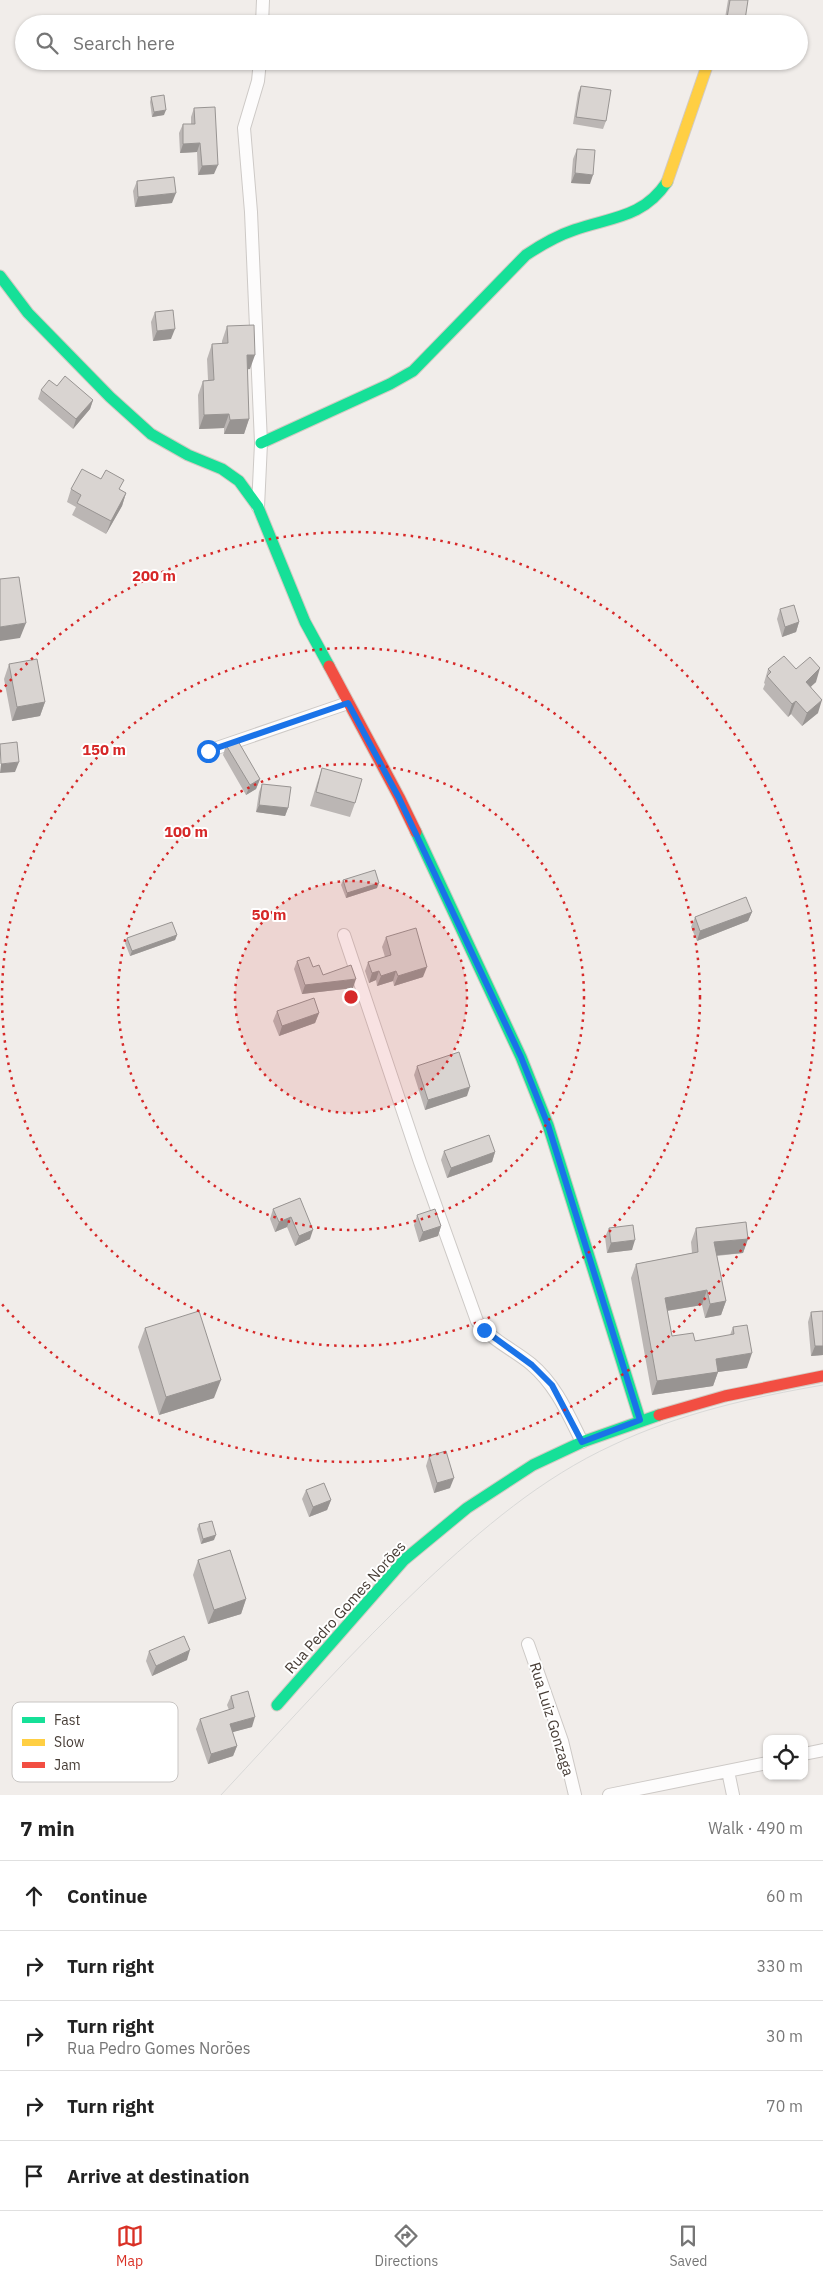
<!DOCTYPE html>
<html lang="en">
<head>
<meta charset="utf-8">
<style>
  :root { --surface:#fff; --page:#f6f6f6; --text:#222; --muted:#767676; --line:#e0e0e0; --accent:#d93025 }
  body { margin:0; font-family:"IBM Plex Sans",sans-serif; background:var(--page); color:var(--text) }
  .controls { position:absolute; right:15px; bottom:15px; display:grid; overflow:hidden; border-radius:10px; box-shadow:0 1px 4px #0004 }
  .controls button { width:45px; height:45px; display:grid; place-items:center; padding:0; border:0; border-bottom:1px solid var(--line); background:var(--surface); color:var(--text); font:25px sans-serif }
  .stop { position:absolute; width:15px; height:15px; margin:-11px; border:4px solid #1a73e8; border-radius:50%; background:#fff }
  .stop.end { background:#1a73e8; border-color:#fff; box-shadow:0 1px 5px #0008 }
  .list { margin:0; padding:0; list-style:none }
  h2 { display:flex; justify-content:space-between; align-items:center; height:65px; margin:0; padding:0 20px; font-size:21px }
  h2 small { font-size:16px; font-weight:400; color:var(--muted) }
  .list li { display:grid; grid-template-columns:32px 1fr auto; gap:15px; align-items:center; box-sizing:border-box; height:70px; padding:0 20px; border-top:1px solid var(--line) }
  .list b { display:block; font-size:19px; white-space:nowrap }
  .list p { margin:0; font-size:16px; white-space:nowrap; color:var(--muted) }
  .list em { font-size:16px; font-style:normal; color:var(--muted) }
  .icon { flex:none; width:28px; height:28px; fill:none; stroke:currentColor; stroke-width:2; stroke-linecap:round; stroke-linejoin:round }
  .map { position:relative; flex:none; width:823px; height:1795px; overflow:hidden }
  .search { position:absolute; background:var(--surface); box-shadow:0 1px 4px #0004; left:15px; right:15px; top:15px; height:55px; display:flex; align-items:center; gap:12px; box-sizing:border-box; padding:0 18px; border-radius:28px; color:var(--muted); font-size:19px }
  .sheet { height:415px; background:var(--surface) }
  nav { display:flex; justify-content:space-around; align-items:center; box-sizing:border-box; height:70px; border-top:1px solid var(--line); background:var(--surface); font-size:14px; color:var(--muted) }
  nav a { display:grid; justify-items:center; gap:2px }
  nav .on { color:var(--accent) }
  .map>svg:first-child { display:block }
  .lines { fill:none; stroke-linecap:round; stroke-linejoin:round }
  .street-casing { stroke:#cdc9c6; stroke-width:14 }
  .fast-casing { stroke:#d2cac2; stroke-width:13 }
  .slow-casing { stroke:#d2cac2; stroke-width:13 }
  .jam-casing { stroke:#d2cac2; stroke-width:13 }
  .street { stroke:#fdfcfc; stroke-width:12 }
  .fast { stroke:#16e098; stroke-width:11 }
  .slow { stroke:#ffcf43; stroke-width:11 }
  .jam { stroke:#f24e42; stroke-width:11 }
  .tram { stroke:#d9d9d8; stroke-width:1 }
  .wall { fill:#bbb6b4 }
  .shaded-wall { fill:#989492 }
  .building { fill:#d9d4d1; stroke:#989492 }
  .route { stroke:#1a73e8; stroke-width:6 }
  .ring { fill:none; stroke:#d62828; stroke-width:2.5; stroke-dasharray:2.5 5 }
  .labels { text-anchor:middle; dominant-baseline:central; stroke-width:4; stroke-linejoin:round; paint-order:stroke }
  .street-label { font-size:15px; fill:#473d36; stroke:#fff }
  .key { fill:#fff; stroke:#c8c5c3; stroke-width:1 }
  .key-label { font-size:14px; fill:#473d36 }
  .centre { fill:#d62828; stroke:#fff; stroke-width:2.5 }
  .ring-label { font-size:15px; text-anchor:middle; font-weight:bold; fill:#d62828; stroke:#fff; stroke-width:4; stroke-linejoin:round; paint-order:stroke }
</style>
</head>
<body>
<div class="map">
<svg width="823" height="1795" viewBox="0 0 823 1795">
  <rect width="100%" height="100%" fill="#f1edea"/>
  <g class="lines">
    <g class="street-casing">
      <path id="street" d="M262 24 263 0
        M258 507 261 443 251 212 244 128 258 81 260 61
        M208 751 348 703
        M344 935 420 1162 477 1321C491 1340 514 1350 531 1364 556 1385 568 1414 582 1442
        M528 1644 562 1741 575 1795
        M804 1754 823 1750
        M728 1771 733 1795
        M609 1795 767 1763"/>
    </g>
    <g class="fast-casing">
      <path id="fast" d="M0 276 28 313 110 397 151 434 188 455 222 469 239 481 258 507 305 622 329 666
        M261 443 390 384 413 371 526 255C541 245 556 236 574 230 611 217 643 218 667 182
        M416 832 521 1057 548 1125 640 1420
        M277 1705 404 1560 467 1508 533 1465 582 1442 659 1415"/>
    </g>
    <g class="slow-casing">
      <path id="slow" d="M667 182 708 63"/>
    </g>
    <g class="jam-casing">
      <path id="jam" d="M329 666 399 797 416 832
        M659 1415 725 1396 823 1376"/>
    </g>
    <use href="#street" class="street"/>
    <use href="#fast" class="fast"/>
    <use href="#slow" class="slow"/>
    <use href="#jam" class="jam"/>
    <path class="tram" d="M221 1795C288 1723 353 1650 425 1582 482 1529 541 1478 613 1445 678 1414 753 1397 823 1385"/>
  </g>
  <path class="wall" d="M728 0H748L744 24H724Z
    M581 86 606 121 603 129 573 124 578 93Z
    M151 97 164 115 152 117 150 102Z
    M194 108 214 174 198 175 197 152 180 153 179 133 183 124H191V117Z
    M577 149 590 184 571 183 573 159Z
    M137 181 172 203 135 207 133 191Z
    M155 312 171 339 153 341 151 322Z
    M227 326 250 369H247L249 419 244 434H224V428L199 429 198 395 203 381 208 380 207 359 212 344H222V341Z
    M57 386 93 400 90 409 73 429 38 399 41 390Z
    M71 489 121 490 126 493 122 506 106 534 72 515 76 507 67 502Z
    M780 609 799 622 796 632 782 637 777 619Z
    M9 664 45 702 40 716 12 721 4 679Z
    M768 669H796L816 682 811 686 818 713 802 726 791 714 788 717 763 689 765 684 764 683Z
    M226 745 260 779 256 789 246 795 223 755Z
    M322 768 355 803 350 817 310 806 317 783Z
    M262 784 288 808 285 816 256 812 259 792Z
    M343 880 377 888 346 898 341 885Z
    M752 912 748 921 697 941 691 927 695 917Z
    M177 935 175 940 130 956 125 943 127 938Z
    M386 937 423 977 394 986 393 981 377 986 376 980 369 983 365 971 368 962 385 957 382 947Z
    M297 961 313 967 323 975 353 988 302 994 294 969Z
    M277 1011 319 1013 315 1023 279 1036 273 1021Z
    M417 1066 467 1096 425 1110 414 1075Z
    M444 1151 495 1152 492 1162 447 1178 441 1160Z
    M300 1198 310 1239 295 1246 287 1227 275 1232 270 1219 273 1209Z
    M417 1215 441 1226 438 1236 419 1242 414 1225Z
    M609 1228 632 1250 607 1253 605 1237Z
    M696 1228 748 1239 743 1253 717 1256 726 1301 721 1315 705 1318 702 1305 667 1311 672 1336 695 1341 730 1335 733 1327 747 1368 718 1372 713 1386 652 1395 631 1278 636 1264 692 1253 691 1242Z
    M823 1311V1355L811 1356 808 1322 811 1312Z
    M145 1328 214 1398 159 1415 138 1347Z
    M429 1456 450 1488 434 1493 426 1466Z
    M306 1490 331 1500 327 1510 309 1517 302 1499Z
    M199 1524 214 1540 201 1544 197 1529Z
    M198 1560 246 1599 241 1614 208 1624 193 1575Z
    M149 1651 187 1660 152 1676 146 1661Z
    M231 1696 252 1727 232 1732 237 1746 233 1756 208 1764 196 1729 200 1719 229 1710 227 1705Z"/>
  <path class="shaded-wall" d="M166 110 164 115 152 117 154 112Z
    M200 143 197 152 180 153 183 144Z
    M218 165 214 174 198 175 202 166Z
    M575 173 593 175 590 184 571 183Z
    M176 193 172 203 135 207 138 197Z
    M175 329 171 339 153 341 157 331Z
    M247 355H255L250 369 242 370Z
    M93 400 90 409 73 429 76 419Z
    M229 414 224 428 199 429 204 415Z
    M249 419 244 434H224L230 420Z
    M126 493 122 506 106 534 111 521Z
    M799 622 796 632 782 637 785 627Z
    M26 623 20 638 0 641V627Z
    M820 668 816 682 802 695 806 682Z
    M822 700 818 713 802 726 807 713Z
    M796 701 791 714 788 717 792 704Z
    M45 702 40 716 12 721 17 707Z
    M19 762 15 772 0 773 1 764Z
    M260 779 256 789 246 795 250 785Z
    M259 805 288 808 285 816 256 812Z
    M379 883 377 888 346 898 347 893Z
    M752 912 748 921 697 941 700 931Z
    M177 935 175 940 130 956 132 951Z
    M427 967 423 977 394 986 398 976Z
    M379 971 376 980 369 983 372 973Z
    M396 971 393 981 377 986 381 976Z
    M356 979 353 988 302 994 305 985Z
    M319 1013 315 1023 279 1036 282 1026Z
    M470 1087 467 1096 425 1110 428 1100Z
    M495 1152 492 1162 447 1178 451 1168Z
    M291 1217 287 1227 275 1232 279 1222Z
    M441 1226 438 1236 419 1242 423 1232Z
    M313 1230 310 1239 295 1246 299 1236Z
    M748 1239 743 1253 709 1256 714 1242Z
    M635 1240 632 1250 607 1253 611 1243Z
    M707 1290 702 1305 659 1312 665 1298Z
    M726 1301 721 1315 705 1318 710 1304Z
    M815 1346H823V1355L811 1356Z
    M752 1353 747 1368 718 1372 713 1386 652 1395 657 1381 716 1359Z
    M221 1380 214 1398 159 1415 166 1397Z
    M454 1478 450 1488 434 1493 437 1483Z
    M331 1500 327 1510 309 1517 313 1507Z
    M216 1535 214 1540 201 1544 203 1539Z
    M246 1599 241 1614 208 1624 214 1610Z
    M190 1650 187 1660 152 1676 156 1666Z
    M255 1717 252 1727 226 1734 230 1724Z
    M237 1746 233 1756 208 1764 211 1754Z"/>
  <path class="building" d="M730 0H748L745 20 727 18Z
    M581 86 611 90 606 121 576 117Z
    M164 95 166 110 154 112 151 97Z
    M215 107 218 165 202 166 200 143 183 144V124H195L194 108Z
    M577 149 595 150 593 175 575 173Z
    M174 177 176 193 138 197 137 181Z
    M173 310 175 329 157 331 155 312Z
    M254 325 255 355H247L249 419 230 420 229 414 204 415 203 381 214 380 212 344 228 343 227 326Z
    M65 376 93 400 76 419 41 390 49 380 57 386Z
    M82 469 101 479 106 470 124 480 119 489 126 493 111 521 77 503 81 495 71 489Z
    M19 577 26 623 0 627V579Z
    M794 605 799 622 785 627 780 609Z
    M784 656 796 669 810 657 820 668 806 682 822 700 807 713 796 701 792 704 767 676 771 672 768 669Z
    M37 659 45 702 17 707 9 664Z
    M238 741 260 779 250 785 226 745Z
    M17 742 19 762 1 764 0 744Z
    M322 768 362 779 355 803 316 792Z
    M262 784 291 787 288 808 259 805Z
    M375 870 379 883 347 893 343 880Z
    M746 897 752 912 700 931 695 917Z
    M172 922 177 935 132 951 127 938Z
    M416 928 427 967 398 976 396 971 381 976 379 971 372 973 368 962 391 955 386 937Z
    M309 957 313 967 319 965 323 975 351 965 356 979 305 985 297 961Z
    M314 998 319 1013 282 1026 277 1011Z
    M459 1052 470 1087 428 1100 417 1066Z
    M489 1135 495 1152 451 1168 444 1151Z
    M300 1198 313 1230 299 1236 291 1217 279 1222 273 1209Z
    M435 1209 441 1226 423 1232 417 1215Z
    M746 1222 748 1239 714 1242 726 1301 710 1304 707 1290 665 1298 672 1336 693 1333 695 1341 734 1334 733 1327 747 1325 752 1353 716 1359 718 1372 657 1381 636 1264 698 1252 696 1228Z
    M633 1225 635 1240 611 1243 609 1228Z
    M199 1311 221 1380 166 1397 145 1328Z
    M823 1311V1346H815L811 1312Z
    M446 1451 454 1478 437 1483 429 1456Z
    M324 1483 331 1500 313 1507 306 1490Z
    M212 1521 216 1535 203 1539 199 1524Z
    M230 1550 246 1599 214 1610 198 1560Z
    M184 1636 190 1650 156 1666 149 1651Z
    M248 1691 255 1717 230 1724 237 1746 211 1754 200 1719 234 1708 231 1696Z"/>
  <g class="lines">
    <path class="route" d="M208 751 348 703 399 798 521 1057 548 1125 640 1420 582 1442 552 1385 532 1365 484 1330"/>
  </g>
  <circle cx="351" cy="997" r="116" fill="#d62828" fill-opacity=".12"/>
  <g class="ring">
    <circle cx="351" cy="997" r="116"/>
    <circle cx="351" cy="997" r="233"/>
    <circle cx="351" cy="997" r="349"/>
    <path d="M0 692A465 465 0 1 1 0 1302"/>
  </g>
  <g class="labels">
    <g class="street-label">
      <text transform="translate(345 1607) rotate(-48)">Rua Pedro Gomes Norões</text>
      <text transform="translate(552 1719) rotate(73)">Rua Luiz Gonzaga</text>
    </g>
  </g>
  <rect x="12" y="1702" width="166" height="80" rx="8" class="key"/>
  <rect x="22" y="1717" width="23" height="6" fill="#16e098"/>
  <rect x="22" y="1739" width="23" height="7" fill="#ffcf43"/>
  <rect x="22" y="1762" width="23" height="6" fill="#f24e42"/>
  <g class="key-label">
    <text x="54" y="1725">Fast</text>
    <text x="54" y="1747">Slow</text>
    <text x="54" y="1770">Jam</text>
  </g>
  <circle cx="351" cy="997" r="8" class="centre"/>
  <g class="ring-label">
    <text x="154" y="581">200 m</text>
    <text x="104" y="755">150 m</text>
    <text x="186" y="837">100 m</text>
    <text x="269" y="920">50 m</text>
  </g>
</svg>
<div class="controls">
<button><svg class="icon" aria-label="locate" viewBox="0 0 24 24"><circle cx="12" cy="12" r="6"/><path d="M12 2v4M12 18v4M2 12h4M18 12h4"/></svg></button>
</div>
<div class="stop" style="left:208px;top:751px"></div>
<div class="stop end" style="left:484px;top:1330px"></div>
<div class="search"><svg class="icon" aria-label="search" viewBox="0 0 24 24"><circle cx="10" cy="10" r="6"/><path d="M15 15l6 6"/></svg>Search here</div>
</div>
<section class="sheet">
<h2>7 min<small>Walk · 490 m</small></h2>
<ul class="list">
<li><svg class="icon" aria-label="ahead" viewBox="0 0 24 24"><path d="M12 20V5M6 11l6-6 6 6"/></svg><div><b>Continue</b></div><em>60 m</em></li>
<li><svg class="icon" aria-label="right" viewBox="0 0 24 24"><path d="M7 20v-9h11M14 6l5 5-5 5"/></svg><div><b>Turn right</b></div><em>330 m</em></li>
<li><svg class="icon" aria-label="right" viewBox="0 0 24 24"><path d="M7 20v-9h11M14 6l5 5-5 5"/></svg><div><b>Turn right</b><p>Rua Pedro Gomes Norões</p></div><em>30 m</em></li>
<li><svg class="icon" aria-label="right" viewBox="0 0 24 24"><path d="M7 20v-9h11M14 6l5 5-5 5"/></svg><div><b>Turn right</b></div><em>70 m</em></li>
<li><svg class="icon" aria-label="arrive" viewBox="0 0 24 24"><path d="M6 21V4h12l-3 4 3 4H6"/></svg><div><b>Arrive at destination</b></div></li>
</ul>
</section>
<nav>
<a class="on"><svg class="icon" aria-label="map" viewBox="0 0 24 24"><path d="M3 6l6-2 6 2 6-2v14l-6 2-6-2-6 2zM9 4v14M15 6v14"/></svg>Map</a>
<a><svg class="icon" aria-label="directions" viewBox="0 0 24 24"><path d="M12 3l9 9-9 9-9-9zM9 14v-3h6M13 9l2 2-2 2"/></svg>Directions</a>
<a><svg class="icon" aria-label="saved" viewBox="0 0 24 24"><path d="M7 4h10v16l-5-4-5 4z"/></svg>Saved</a>
</nav>
</body>
</html>
